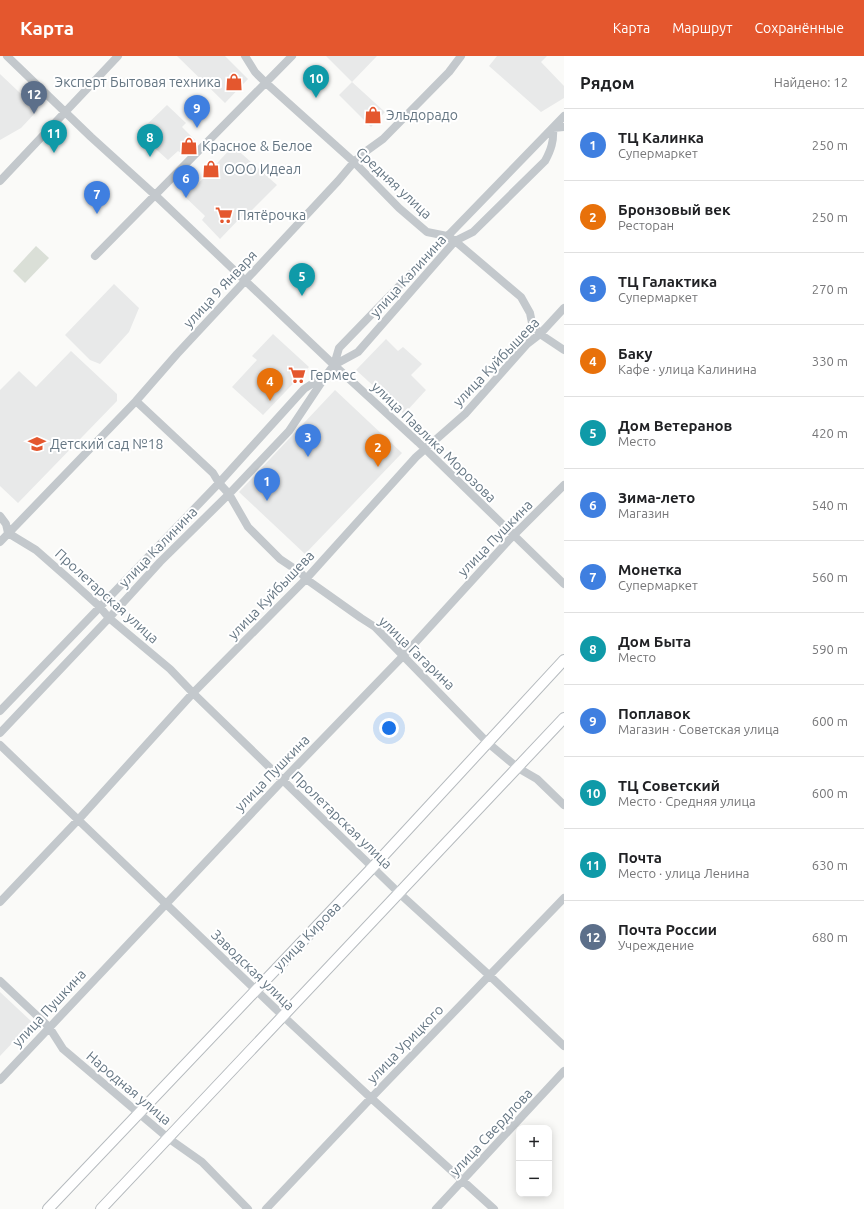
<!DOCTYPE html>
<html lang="ru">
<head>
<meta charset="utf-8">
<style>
  :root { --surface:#fff; --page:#f2f2f2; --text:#202124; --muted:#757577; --line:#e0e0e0; --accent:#e4572e }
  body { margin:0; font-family:Ubuntu,sans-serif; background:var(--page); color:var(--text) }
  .controls { position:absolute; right:12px; bottom:12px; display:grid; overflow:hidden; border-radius:8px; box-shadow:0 2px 10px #0003 }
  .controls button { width:36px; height:36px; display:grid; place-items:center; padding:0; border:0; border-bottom:1px solid var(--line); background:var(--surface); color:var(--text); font:20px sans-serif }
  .you { position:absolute; left:389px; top:672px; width:14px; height:14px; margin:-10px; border:3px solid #fff; border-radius:50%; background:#1a73e8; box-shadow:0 0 0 6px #1a73e833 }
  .badge { display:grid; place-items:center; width:26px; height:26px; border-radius:50%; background:var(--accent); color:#fff; font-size:13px; font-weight:700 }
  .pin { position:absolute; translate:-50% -33px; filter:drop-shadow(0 1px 2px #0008) }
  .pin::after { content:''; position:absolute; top:21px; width:14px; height:12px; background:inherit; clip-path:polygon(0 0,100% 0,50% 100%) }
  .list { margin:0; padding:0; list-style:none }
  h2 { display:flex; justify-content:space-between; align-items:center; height:52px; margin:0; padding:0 16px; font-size:17px }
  h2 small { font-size:13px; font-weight:400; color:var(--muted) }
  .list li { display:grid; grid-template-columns:26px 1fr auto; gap:12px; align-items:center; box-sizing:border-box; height:72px; padding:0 16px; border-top:1px solid var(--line) }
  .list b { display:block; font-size:15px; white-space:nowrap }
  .list p { margin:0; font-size:13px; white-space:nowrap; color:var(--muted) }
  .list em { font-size:13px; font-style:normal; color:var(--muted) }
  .map { position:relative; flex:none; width:564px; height:1153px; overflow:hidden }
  header { display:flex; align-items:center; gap:24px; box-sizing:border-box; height:56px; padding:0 20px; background:var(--accent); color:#fff }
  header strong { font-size:19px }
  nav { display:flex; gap:22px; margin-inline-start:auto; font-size:14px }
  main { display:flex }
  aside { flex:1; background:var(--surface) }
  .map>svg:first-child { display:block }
  .built { fill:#e8e9e9 }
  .green { fill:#dadfd7 }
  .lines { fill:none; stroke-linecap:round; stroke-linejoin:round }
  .major-casing { stroke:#b5babe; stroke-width:12 }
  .minor { stroke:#c3c8cc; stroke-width:8 }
  .major { stroke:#fff; stroke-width:10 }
  .labels { text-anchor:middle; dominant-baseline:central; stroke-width:4; stroke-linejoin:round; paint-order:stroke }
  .poi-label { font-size:14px; fill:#657683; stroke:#fff; text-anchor:start }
  .street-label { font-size:14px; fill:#657683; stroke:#fff }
</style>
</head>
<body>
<header>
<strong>Карта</strong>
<nav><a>Карта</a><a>Маршрут</a><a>Сохранённые</a></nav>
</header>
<main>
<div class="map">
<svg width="564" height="1153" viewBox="0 0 564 1153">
  <rect width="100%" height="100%" fill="#fafaf8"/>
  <path class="built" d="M177 0H225L248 23 225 47Z
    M326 0H377L352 26 385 56 371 71 339 39 352 26Z
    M497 0H547L541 6 564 30V42L541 56 489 10Z
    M0 18 38 54 21 72 0 84Z
    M167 49 186 67 182 71 195 84 182 98 178 95 168 104 138 77Z
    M233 90 277 129 245 161 243 159 220 183 202 164 205 160 203 158 183 139 193 128 196 130Z
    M114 228 139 252 129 276 100 308 90 304 65 279Z
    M273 278 309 311 263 359 232 331 257 304 252 300Z
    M386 283 398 295 403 291 422 308 411 319 426 334 404 358 356 314Z
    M71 295 117 338V345L18 447 0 430V334L19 315 36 331Z
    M335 334 402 397 305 498 239 436Z
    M0 936 32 966 0 1000Z"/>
  <path class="green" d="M36 190 49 202 25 227 13 215Z"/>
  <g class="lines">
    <g class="major-casing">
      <path id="major" d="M48 1153 372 812 564 604
        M101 1153 564 662"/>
    </g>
    <path class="minor" d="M7 0 91 81 155 139 334 309 418 386 564 528
      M245 0 255 16 266 27 354 106 399 152 427 176 447 180 455 185 521 241 530 257 532 267 540 278 564 294
      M0 125 118 0
      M95 200 292 0
      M334 309 358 296 455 185 473 176 545 105C551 94 554 85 553 72L564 71
      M136 345 213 417 219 427 229 438 248 471 280 503 301 517 306 523 361 562 375 571 488 687 518 712 537 723 564 749
      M0 460 6 468 8 477 36 494 69 523 99 550 109 562 170 613 193 637 399 837 490 920 564 990
      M0 486 136 345 177 298 338 125 354 106 365 96 383 83 449 16 461 0
      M0 655 219 427 304 333 327 318 334 309 339 292 564 60
      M0 677 109 562 160 506 229 438 289 375 325 321
      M0 689 283 960 371 1042 494 1153
      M0 846 79 763 193 637 306 523 416 401 465 358 527 288 540 278 564 252
      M0 925 49 971 63 993 168 1082 202 1106 248 1153
      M0 1024 283 724 404 599 508 485 564 429
      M266 1153 371 1042 564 842
      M436 1153 564 1015"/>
    <use href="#major" class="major"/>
  </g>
  <defs>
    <g id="shop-bare" transform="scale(1.38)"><path d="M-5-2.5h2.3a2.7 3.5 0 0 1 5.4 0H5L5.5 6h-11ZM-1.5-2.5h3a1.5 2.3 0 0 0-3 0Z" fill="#e4572e" stroke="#fff" stroke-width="2.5" paint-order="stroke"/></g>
    <g id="supermarket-bare" transform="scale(1.38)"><path d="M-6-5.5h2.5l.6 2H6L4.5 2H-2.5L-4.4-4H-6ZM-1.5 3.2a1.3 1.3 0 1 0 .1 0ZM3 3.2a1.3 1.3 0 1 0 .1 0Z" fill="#e4572e" stroke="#fff" stroke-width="2.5" paint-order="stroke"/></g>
    <g id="school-bare" transform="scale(1.38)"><path d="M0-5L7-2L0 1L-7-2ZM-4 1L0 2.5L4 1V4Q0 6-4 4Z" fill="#e4572e" stroke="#fff" stroke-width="2.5" paint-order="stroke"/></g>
  </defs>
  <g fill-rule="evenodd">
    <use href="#shop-bare" x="234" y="26"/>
    <use href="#shop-bare" x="373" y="59"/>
    <use href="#shop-bare" x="189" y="90"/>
    <use href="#shop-bare" x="211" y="113"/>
    <use href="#supermarket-bare" x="224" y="159"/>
    <use href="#supermarket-bare" x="297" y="319"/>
    <use href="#school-bare" x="37" y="388"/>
  </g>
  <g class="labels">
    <g class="poi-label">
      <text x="221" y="26" text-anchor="end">Эксперт Бытовая техника</text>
      <text x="386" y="59">Эльдорадо</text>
      <text x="202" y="90">Красное &amp; Белое</text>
      <text x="224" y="113">ООО Идеал</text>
      <text x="237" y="159">Пятёрочка</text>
      <text x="310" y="319">Гермес</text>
      <text x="50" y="388">Детский сад №18</text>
    </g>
    <g class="street-label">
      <text transform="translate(394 127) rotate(43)">Средняя улица</text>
      <text transform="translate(408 220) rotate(-48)">улица Калинина</text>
      <text transform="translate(220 233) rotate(-47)">улица 9 Января</text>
      <text transform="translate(496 306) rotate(-46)">улица Куйбышева</text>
      <text transform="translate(434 386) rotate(44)">улица Павлика Морозова</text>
      <text transform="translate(495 482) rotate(-46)">улица Пушкина</text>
      <text transform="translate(158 491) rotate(-46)">улица Калинина</text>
      <text transform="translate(271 539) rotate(-46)">улица Куйбышева</text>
      <text transform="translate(107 540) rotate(42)">Пролетарская улица</text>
      <text transform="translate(417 597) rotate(44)">улица Гагарина</text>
      <text transform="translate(272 717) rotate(-46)">улица Пушкина</text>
      <text transform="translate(342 764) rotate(44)">Пролетарская улица</text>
      <text transform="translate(307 880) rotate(-46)">улица Кирова</text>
      <text transform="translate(253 914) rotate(44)">Заводская улица</text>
      <text transform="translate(49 952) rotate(-47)">улица Пушкина</text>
      <text transform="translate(405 988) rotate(-46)">улица Урицкого</text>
      <text transform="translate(129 1032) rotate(40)">Народная улица</text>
      <text transform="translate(491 1076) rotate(-47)">улица Свердлова</text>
    </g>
  </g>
</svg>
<div class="controls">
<button>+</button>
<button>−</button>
</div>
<div class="you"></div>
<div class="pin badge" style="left:267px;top:445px;background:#3f7fe0">1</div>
<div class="pin badge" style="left:378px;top:411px;background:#e8710a">2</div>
<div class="pin badge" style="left:308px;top:401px;background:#3f7fe0">3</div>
<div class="pin badge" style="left:270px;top:345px;background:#e8710a">4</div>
<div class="pin badge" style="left:302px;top:240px;background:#0f9aa8">5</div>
<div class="pin badge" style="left:186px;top:142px;background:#3f7fe0">6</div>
<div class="pin badge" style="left:97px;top:158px;background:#3f7fe0">7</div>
<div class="pin badge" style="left:150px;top:101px;background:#0f9aa8">8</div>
<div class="pin badge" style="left:197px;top:72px;background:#3f7fe0">9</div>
<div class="pin badge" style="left:316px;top:42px;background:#0f9aa8">10</div>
<div class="pin badge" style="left:54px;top:97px;background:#0f9aa8">11</div>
<div class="pin badge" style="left:34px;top:58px;background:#5c6f8a">12</div>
</div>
<aside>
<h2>Рядом<small>Найдено: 12</small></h2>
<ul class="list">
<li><span class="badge" style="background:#3f7fe0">1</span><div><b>ТЦ Калинка</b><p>Супермаркет</p></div><em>250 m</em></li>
<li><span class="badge" style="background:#e8710a">2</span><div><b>Бронзовый век</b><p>Ресторан</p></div><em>250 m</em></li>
<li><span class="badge" style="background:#3f7fe0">3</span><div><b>ТЦ Галактика</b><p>Супермаркет</p></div><em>270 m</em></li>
<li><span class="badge" style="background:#e8710a">4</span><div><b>Баку</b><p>Кафе · улица Калинина</p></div><em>330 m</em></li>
<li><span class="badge" style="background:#0f9aa8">5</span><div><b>Дом Ветеранов</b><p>Место</p></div><em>420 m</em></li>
<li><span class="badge" style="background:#3f7fe0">6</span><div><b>Зима-лето</b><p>Магазин</p></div><em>540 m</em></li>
<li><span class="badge" style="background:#3f7fe0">7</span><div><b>Монетка</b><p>Супермаркет</p></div><em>560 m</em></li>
<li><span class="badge" style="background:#0f9aa8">8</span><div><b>Дом Быта</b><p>Место</p></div><em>590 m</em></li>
<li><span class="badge" style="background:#3f7fe0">9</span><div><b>Поплавок</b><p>Магазин · Советская улица</p></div><em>600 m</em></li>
<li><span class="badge" style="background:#0f9aa8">10</span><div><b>ТЦ Советский</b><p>Место · Средняя улица</p></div><em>600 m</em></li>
<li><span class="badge" style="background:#0f9aa8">11</span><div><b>Почта</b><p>Место · улица Ленина</p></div><em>630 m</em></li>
<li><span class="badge" style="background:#5c6f8a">12</span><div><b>Почта России</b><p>Учреждение</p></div><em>680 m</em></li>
</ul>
</aside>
</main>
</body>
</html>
